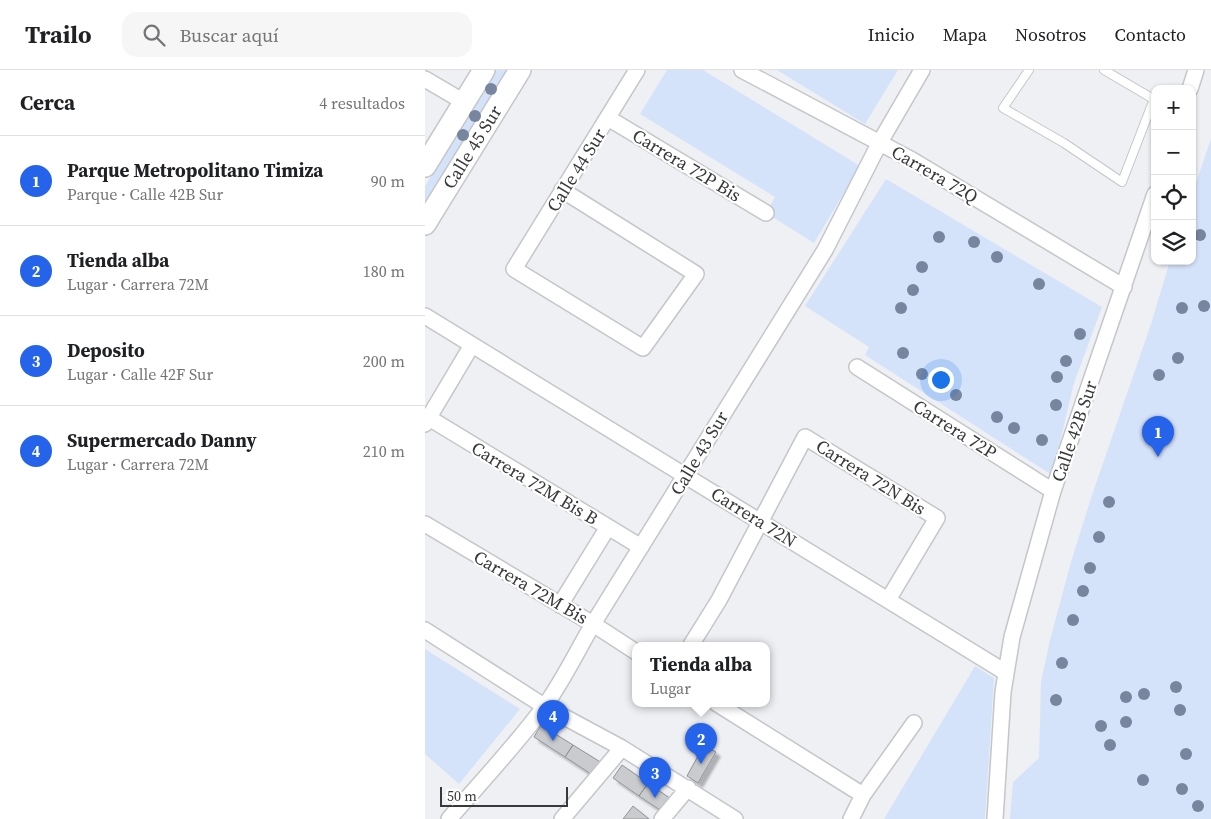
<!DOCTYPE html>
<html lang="es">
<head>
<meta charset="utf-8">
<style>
  :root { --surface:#fff; --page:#f6f6f6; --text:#202124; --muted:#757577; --line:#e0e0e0; --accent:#2563eb }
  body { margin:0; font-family:"Source Serif 4",serif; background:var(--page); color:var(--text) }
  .controls { position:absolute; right:15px; top:15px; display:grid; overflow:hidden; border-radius:10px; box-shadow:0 1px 4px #0004 }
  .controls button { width:45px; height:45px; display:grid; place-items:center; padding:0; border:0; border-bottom:1px solid var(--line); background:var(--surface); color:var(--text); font:25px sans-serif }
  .scale { position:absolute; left:15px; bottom:12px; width:128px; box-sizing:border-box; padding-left:5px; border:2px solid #38393b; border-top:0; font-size:14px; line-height:18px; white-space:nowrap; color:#38393b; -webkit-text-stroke:4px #fff; paint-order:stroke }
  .you { position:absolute; left:515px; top:309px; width:18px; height:18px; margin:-12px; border:4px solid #fff; border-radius:50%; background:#1a73e8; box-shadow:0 0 0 8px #1a73e833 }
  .badge { display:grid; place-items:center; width:32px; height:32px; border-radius:50%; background:var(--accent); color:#fff; font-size:16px; font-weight:700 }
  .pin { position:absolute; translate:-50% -41px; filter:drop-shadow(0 1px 2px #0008) }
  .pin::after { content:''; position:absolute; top:26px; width:18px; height:15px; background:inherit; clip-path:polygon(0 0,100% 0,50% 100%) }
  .popup { position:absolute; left:207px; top:572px; width:138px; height:65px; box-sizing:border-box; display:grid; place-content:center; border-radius:10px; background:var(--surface); filter:drop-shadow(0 1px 4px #0005); font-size:16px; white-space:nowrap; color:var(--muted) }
  .popup b { font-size:19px; color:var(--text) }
  .popup::after { content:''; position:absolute; left:50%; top:100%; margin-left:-10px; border:10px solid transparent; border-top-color:var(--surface) }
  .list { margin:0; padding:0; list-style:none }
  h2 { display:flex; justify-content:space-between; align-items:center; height:65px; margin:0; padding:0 20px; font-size:21px }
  h2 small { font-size:16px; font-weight:400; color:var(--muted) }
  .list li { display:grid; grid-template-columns:32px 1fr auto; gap:15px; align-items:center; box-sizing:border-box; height:90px; padding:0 20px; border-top:1px solid var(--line) }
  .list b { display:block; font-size:19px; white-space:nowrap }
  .list p { margin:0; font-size:16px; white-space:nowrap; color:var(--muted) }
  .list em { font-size:16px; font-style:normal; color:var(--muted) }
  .icon { flex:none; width:28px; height:28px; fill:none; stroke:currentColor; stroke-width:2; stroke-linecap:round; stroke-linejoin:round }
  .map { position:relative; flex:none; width:786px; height:749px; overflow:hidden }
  header { display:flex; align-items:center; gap:30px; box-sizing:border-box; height:70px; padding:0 25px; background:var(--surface); border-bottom:1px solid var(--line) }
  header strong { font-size:24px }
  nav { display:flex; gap:28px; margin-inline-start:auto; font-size:18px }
  .search { width:350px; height:45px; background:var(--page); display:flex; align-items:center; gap:12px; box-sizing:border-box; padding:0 18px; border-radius:15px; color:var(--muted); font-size:19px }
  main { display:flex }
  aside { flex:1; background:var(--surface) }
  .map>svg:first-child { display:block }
  .green { fill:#d5e3fa }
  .building { fill:#c9cbce; stroke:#929497; filter:url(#shadow) }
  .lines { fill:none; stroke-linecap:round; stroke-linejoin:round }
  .lane-casing { stroke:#c4c6c9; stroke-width:10 }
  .street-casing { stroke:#c4c6c9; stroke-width:18 }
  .secondary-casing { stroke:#c4c6c9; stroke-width:24 }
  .lane { stroke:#fff; stroke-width:8 }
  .street { stroke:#fff; stroke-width:15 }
  .secondary { stroke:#fff; stroke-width:21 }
  .tree { fill:#77859f }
  .labels { text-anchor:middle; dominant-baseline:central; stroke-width:4.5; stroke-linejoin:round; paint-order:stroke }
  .street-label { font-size:18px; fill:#38393b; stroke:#fff }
</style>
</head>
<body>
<header>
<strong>Trailo</strong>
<div class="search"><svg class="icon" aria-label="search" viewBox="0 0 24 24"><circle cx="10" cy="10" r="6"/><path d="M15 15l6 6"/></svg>Buscar aquí</div>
<nav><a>Inicio</a><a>Mapa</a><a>Nosotros</a><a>Contacto</a></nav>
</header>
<main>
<aside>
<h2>Cerca<small>4 resultados</small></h2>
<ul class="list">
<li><span class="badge">1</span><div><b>Parque Metropolitano Timiza</b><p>Parque · Calle 42B Sur</p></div><em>90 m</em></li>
<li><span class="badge">2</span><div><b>Tienda alba</b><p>Lugar · Carrera 72M</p></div><em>180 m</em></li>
<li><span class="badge">3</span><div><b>Deposito</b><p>Lugar · Calle 42F Sur</p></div><em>200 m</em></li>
<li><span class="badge">4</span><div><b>Supermercado Danny</b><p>Lugar · Carrera 72M</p></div><em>210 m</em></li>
</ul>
</aside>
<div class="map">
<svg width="786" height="749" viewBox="0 0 786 749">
  <defs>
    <filter id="shadow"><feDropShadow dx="4.5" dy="4.5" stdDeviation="1" flood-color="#0004"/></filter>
  </defs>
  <rect width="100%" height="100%" fill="#eef0f4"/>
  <path class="green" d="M72 0H84L0 135V116Z
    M242 0H278L435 96 389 173 341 143 350 127 215 44Z
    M352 0H473L440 54Z
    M786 69V749H585L588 712 614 688 616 612 625 570 646 492 667 425 726 254 745 191H767V124Z
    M461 109 677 237 649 313 627 405 440 285 444 277 380 236Z
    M0 579 95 639 34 714 0 684Z
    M550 596 569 608 560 749H459Z"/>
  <path class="building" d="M116 655 148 675 140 687 109 667Z
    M148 675 177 693 169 706 140 687Z
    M279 675 291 682 273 713 262 706Z
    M197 695 223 713 214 726 188 708Z
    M223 713 246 729 238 742 214 726Z
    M208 736 224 749H198Z"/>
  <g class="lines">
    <g class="lane-casing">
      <path id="lane" d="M604 0 578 38 639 73 697 112 729 29
        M679 0 730 30"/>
    </g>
    <g class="street-casing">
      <path id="street" d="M317 0 487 90 699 217
        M0 9 39 32
        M765 19 771 0
        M183 48 341 143
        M137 120 271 204 218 278 89 199 212 0
        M0 246 580 602
        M432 297 628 421
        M4 348 216 477
        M0 354 47 275
        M0 454 168 554 211 582
        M135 535 183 457
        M0 560 119 636 197 678 310 749
        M266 575 294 530 380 367 512 448 463 530
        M291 633 438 725
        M24 749C56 712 90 676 119 637 138 611 152 581 168 554L400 180 455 72 497 0
        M137 749 197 678
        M237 749 263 718
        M426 749 438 725 489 653
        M570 749 578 622 587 567 628 421 730 124"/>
    </g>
    <g class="secondary-casing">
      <path id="secondary" d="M0 96 59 0
        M0 154 95 0"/>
    </g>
    <use href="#lane" class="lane"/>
    <use href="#street" class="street"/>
    <use href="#secondary" class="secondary"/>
  </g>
  <g class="tree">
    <circle cx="66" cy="19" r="6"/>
    <circle cx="50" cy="46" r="6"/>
    <circle cx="38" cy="65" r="6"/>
    <circle cx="775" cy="165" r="6"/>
    <circle cx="514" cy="167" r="6"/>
    <circle cx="549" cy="172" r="6"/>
    <circle cx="572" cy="187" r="6"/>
    <circle cx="497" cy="197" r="6"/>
    <circle cx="614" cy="214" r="6"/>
    <circle cx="488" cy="220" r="6"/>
    <circle cx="779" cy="236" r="6"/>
    <circle cx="476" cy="238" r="6"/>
    <circle cx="757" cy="238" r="6"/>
    <circle cx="655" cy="264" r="6"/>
    <circle cx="478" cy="283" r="6"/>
    <circle cx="753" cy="288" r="6"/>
    <circle cx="641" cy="291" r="6"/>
    <circle cx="497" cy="304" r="6"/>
    <circle cx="734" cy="305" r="6"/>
    <circle cx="632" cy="307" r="6"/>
    <circle cx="531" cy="325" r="6"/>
    <circle cx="631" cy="335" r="6"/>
    <circle cx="572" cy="347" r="6"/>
    <circle cx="589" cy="358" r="6"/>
    <circle cx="617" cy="370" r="6"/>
    <circle cx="684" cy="432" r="6"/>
    <circle cx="674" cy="467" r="6"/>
    <circle cx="665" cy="498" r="6"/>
    <circle cx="658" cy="521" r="6"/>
    <circle cx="648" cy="550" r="6"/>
    <circle cx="637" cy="593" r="6"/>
    <circle cx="751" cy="617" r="6"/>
    <circle cx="719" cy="624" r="6"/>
    <circle cx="701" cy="627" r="6"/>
    <circle cx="631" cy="630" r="6"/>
    <circle cx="755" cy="640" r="6"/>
    <circle cx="701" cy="652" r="6"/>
    <circle cx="676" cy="656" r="6"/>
    <circle cx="685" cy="675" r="6"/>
    <circle cx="761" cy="684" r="6"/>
    <circle cx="718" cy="710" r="6"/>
    <circle cx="757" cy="719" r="6"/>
    <circle cx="773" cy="736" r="6"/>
  </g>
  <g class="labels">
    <g class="street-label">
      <text transform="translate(47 77) rotate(-58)">Calle 45 Sur</text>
      <text transform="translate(262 95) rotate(31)">Carrera 72P Bis</text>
      <text transform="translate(151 100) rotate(-58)">Calle 44 Sur</text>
      <text transform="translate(510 104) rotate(30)">Carrera 72Q</text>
      <text transform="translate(530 359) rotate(32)">Carrera 72P</text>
      <text transform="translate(649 361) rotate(-71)">Calle 42B Sur</text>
      <text transform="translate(274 383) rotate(-59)">Calle 43 Sur</text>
      <text transform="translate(446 407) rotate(32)">Carrera 72N Bis</text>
      <text transform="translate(110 413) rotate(31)">Carrera 72M Bis B</text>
      <text transform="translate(329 447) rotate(32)">Carrera 72N</text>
      <text transform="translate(106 517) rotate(30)">Carrera 72M Bis</text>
    </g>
  </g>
</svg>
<div class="controls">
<button>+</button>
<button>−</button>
<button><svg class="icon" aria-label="locate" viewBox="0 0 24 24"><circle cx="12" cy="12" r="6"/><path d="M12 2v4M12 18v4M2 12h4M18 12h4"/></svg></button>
<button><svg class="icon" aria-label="layers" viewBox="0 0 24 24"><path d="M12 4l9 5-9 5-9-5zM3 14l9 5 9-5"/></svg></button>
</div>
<div class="scale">50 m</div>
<div class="you"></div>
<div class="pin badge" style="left:733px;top:387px">1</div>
<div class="pin badge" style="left:276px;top:694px">2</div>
<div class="popup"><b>Tienda alba</b>Lugar</div>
<div class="pin badge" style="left:230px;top:728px">3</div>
<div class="pin badge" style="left:128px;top:671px">4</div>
</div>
</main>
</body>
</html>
